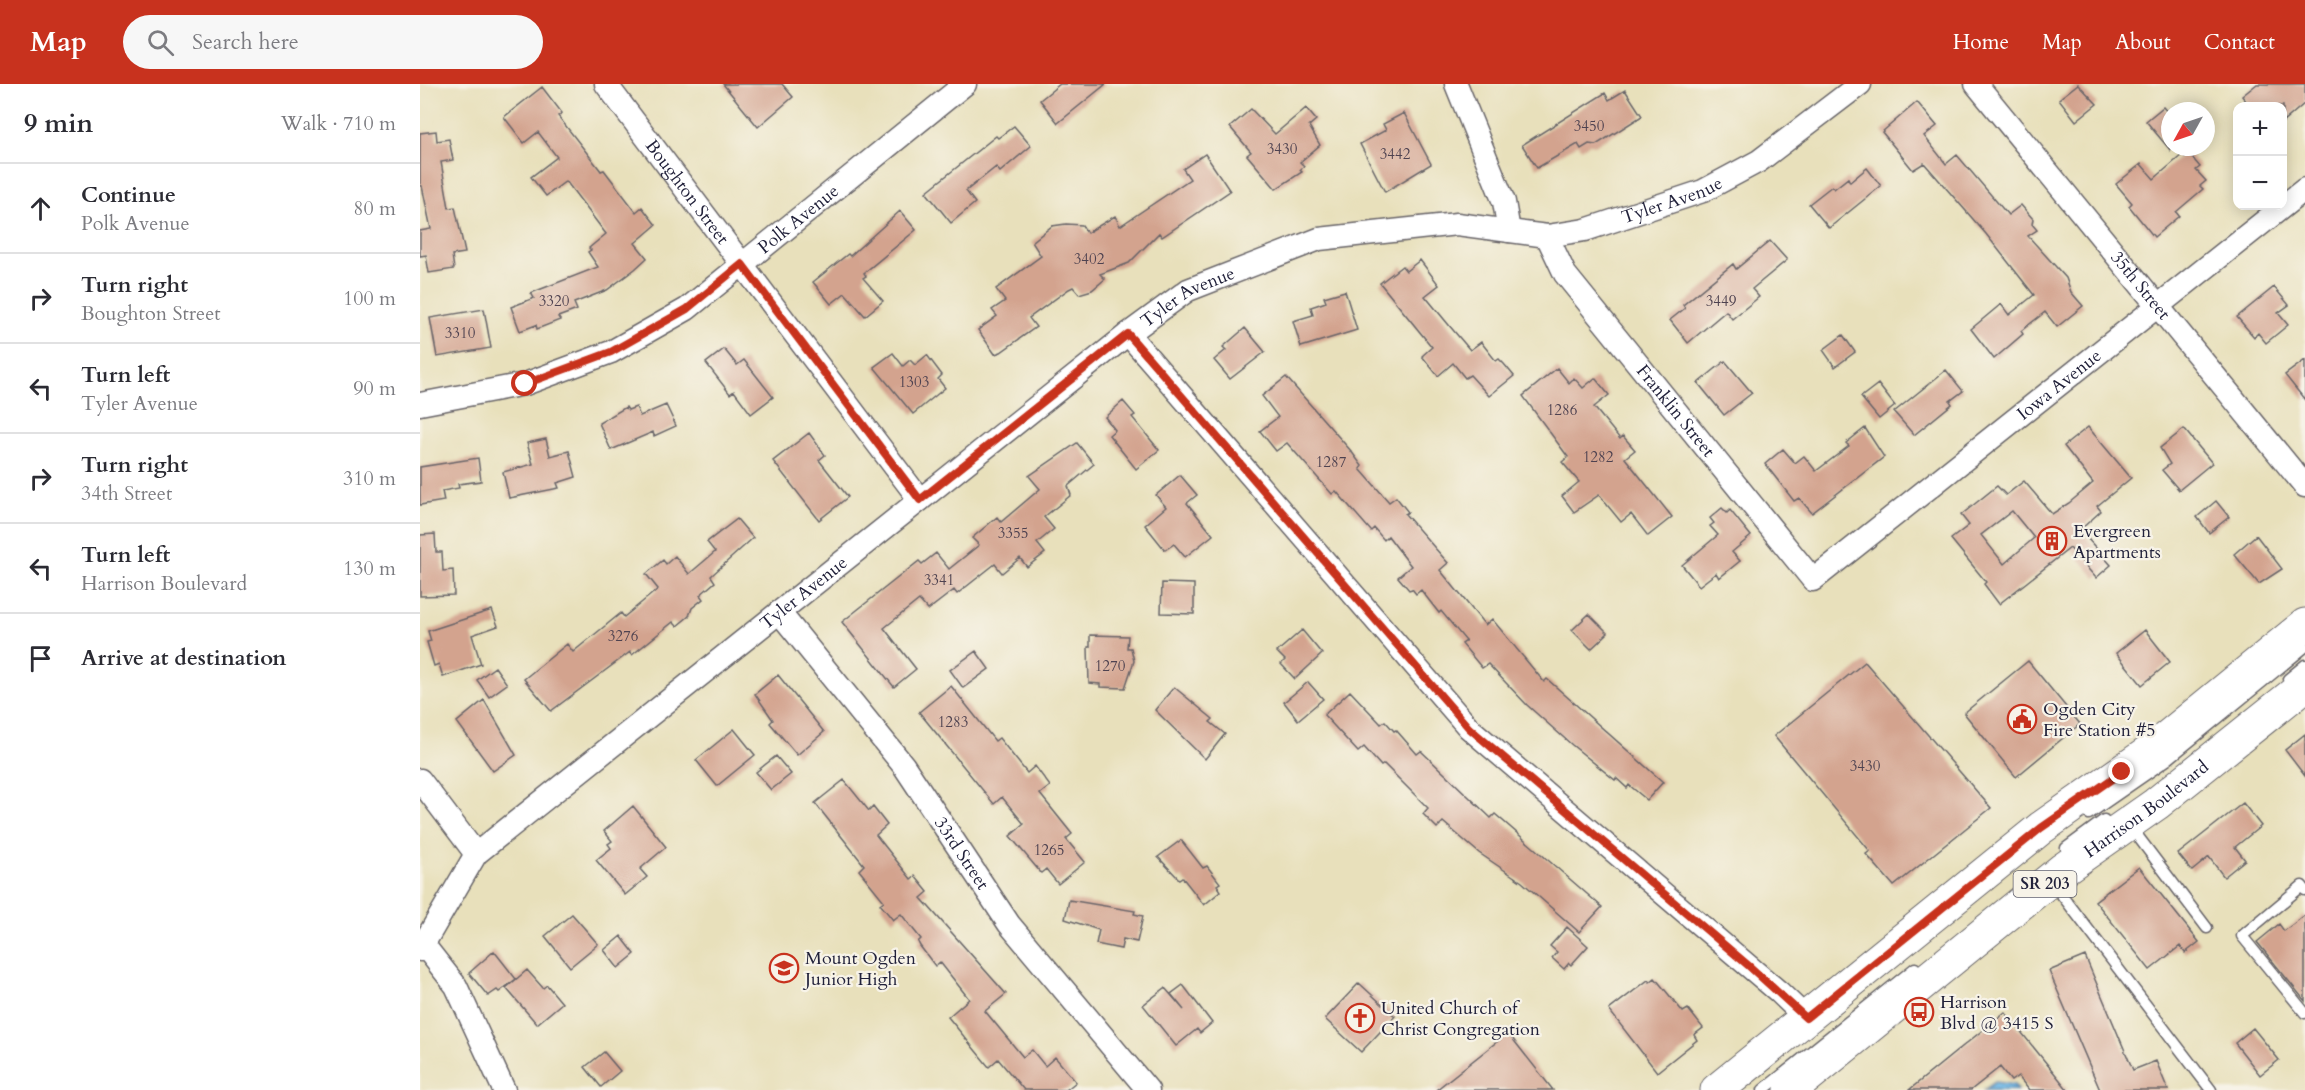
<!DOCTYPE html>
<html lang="en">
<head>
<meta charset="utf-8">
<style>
  :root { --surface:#fff; --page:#f7f7f7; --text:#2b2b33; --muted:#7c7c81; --line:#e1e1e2; --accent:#c8321e }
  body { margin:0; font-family:Cardo,serif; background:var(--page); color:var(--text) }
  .controls { position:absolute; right:18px; top:18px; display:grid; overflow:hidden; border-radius:12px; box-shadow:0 3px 15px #0003 }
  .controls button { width:54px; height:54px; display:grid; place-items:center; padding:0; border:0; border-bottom:2px solid var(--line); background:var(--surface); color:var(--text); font:30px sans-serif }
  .compass { position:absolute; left:1741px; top:18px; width:54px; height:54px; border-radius:50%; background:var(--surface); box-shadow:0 3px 15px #0003; rotate:230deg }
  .stop { position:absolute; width:18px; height:18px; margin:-14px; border:4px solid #c8321e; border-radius:50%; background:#fff }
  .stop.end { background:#c8321e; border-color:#fff; box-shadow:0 2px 6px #0008 }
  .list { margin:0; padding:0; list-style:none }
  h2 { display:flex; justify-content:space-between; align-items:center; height:78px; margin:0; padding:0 24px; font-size:26px }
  h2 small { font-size:20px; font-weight:400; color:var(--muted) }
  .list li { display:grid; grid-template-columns:39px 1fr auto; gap:18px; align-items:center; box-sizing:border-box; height:90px; padding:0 24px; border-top:2px solid var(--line) }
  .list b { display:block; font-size:22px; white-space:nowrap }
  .list p { margin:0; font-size:20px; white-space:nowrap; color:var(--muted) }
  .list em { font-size:20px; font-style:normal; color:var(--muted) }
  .icon { flex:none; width:33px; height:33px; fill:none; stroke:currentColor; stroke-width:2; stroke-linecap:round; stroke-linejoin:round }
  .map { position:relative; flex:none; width:1885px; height:1006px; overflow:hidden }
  header { display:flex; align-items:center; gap:36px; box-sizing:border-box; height:84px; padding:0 30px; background:var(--accent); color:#fff }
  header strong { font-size:28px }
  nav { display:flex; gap:33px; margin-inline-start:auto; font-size:21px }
  .search { width:420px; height:54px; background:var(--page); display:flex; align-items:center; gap:15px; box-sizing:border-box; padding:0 21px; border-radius:33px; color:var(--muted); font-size:22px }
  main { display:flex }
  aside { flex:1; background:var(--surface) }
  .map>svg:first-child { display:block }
  .water { fill:#6fb9e8; stroke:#486e92; stroke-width:1.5 }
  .building { fill:#d3a38e; fill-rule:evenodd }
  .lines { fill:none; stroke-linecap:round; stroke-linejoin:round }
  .service-casing { stroke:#676468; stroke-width:13 }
  .minor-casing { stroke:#676468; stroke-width:25 }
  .primary-casing { stroke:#676468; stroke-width:35 }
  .service { stroke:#fff; stroke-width:10 }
  .minor { stroke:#fff; stroke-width:22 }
  .primary { stroke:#fff; stroke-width:33 }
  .route { stroke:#c8321e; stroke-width:8 }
  .labels { text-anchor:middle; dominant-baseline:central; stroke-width:4.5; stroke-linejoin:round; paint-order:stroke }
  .number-label { font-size:15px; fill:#4e4250 }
  .shield { fill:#f7f3e8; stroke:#62616f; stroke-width:1.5 }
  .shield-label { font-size:16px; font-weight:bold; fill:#22223b }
  .street-label { font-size:18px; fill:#22223b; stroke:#f7f3e8 }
  .poi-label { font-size:18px; fill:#22223b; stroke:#f7f3e8; text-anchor:start }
</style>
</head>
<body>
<header>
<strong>Map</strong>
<div class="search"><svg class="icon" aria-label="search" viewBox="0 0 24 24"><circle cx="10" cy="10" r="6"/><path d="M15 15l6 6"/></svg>Search here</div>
<nav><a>Home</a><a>Map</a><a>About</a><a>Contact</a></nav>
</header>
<main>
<aside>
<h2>9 min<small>Walk · 710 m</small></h2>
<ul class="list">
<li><svg class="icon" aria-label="ahead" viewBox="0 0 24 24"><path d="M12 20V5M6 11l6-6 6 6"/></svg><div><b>Continue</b><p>Polk Avenue</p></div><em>80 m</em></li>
<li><svg class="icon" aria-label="right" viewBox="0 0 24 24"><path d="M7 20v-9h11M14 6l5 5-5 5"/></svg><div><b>Turn right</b><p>Boughton Street</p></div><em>100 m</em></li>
<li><svg class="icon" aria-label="left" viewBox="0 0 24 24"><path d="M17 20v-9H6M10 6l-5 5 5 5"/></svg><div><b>Turn left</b><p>Tyler Avenue</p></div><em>90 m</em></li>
<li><svg class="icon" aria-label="right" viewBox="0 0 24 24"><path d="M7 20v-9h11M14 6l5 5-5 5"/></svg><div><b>Turn right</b><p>34th Street</p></div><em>310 m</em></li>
<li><svg class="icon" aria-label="left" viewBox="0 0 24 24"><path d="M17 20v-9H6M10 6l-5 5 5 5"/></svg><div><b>Turn left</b><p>Harrison Boulevard</p></div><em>130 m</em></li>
<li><svg class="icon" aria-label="arrive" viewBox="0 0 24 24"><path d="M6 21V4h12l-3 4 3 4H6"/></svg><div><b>Arrive at destination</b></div></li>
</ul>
</aside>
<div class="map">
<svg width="1885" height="1006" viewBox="0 0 1885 1006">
  <rect width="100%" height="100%" fill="#f7f3e8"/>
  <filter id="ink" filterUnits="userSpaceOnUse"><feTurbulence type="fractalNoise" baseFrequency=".0167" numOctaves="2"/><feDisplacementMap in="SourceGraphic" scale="12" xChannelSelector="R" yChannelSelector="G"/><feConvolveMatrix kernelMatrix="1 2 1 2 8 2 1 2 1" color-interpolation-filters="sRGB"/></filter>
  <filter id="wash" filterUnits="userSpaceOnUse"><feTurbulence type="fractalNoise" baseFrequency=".008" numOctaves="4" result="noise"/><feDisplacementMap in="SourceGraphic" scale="24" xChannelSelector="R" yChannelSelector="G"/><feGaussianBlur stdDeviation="1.35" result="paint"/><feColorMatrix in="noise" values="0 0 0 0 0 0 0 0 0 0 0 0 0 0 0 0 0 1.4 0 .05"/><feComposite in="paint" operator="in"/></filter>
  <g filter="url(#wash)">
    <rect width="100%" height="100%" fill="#e8e0bb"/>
    <path class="water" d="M1575 998 1594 1001 1597 1006H1564Z"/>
    <g id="blocks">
      <path class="building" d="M303 0H362L373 13 338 43Z
        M640 0H686L638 39 620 16Z
        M1658 0 1677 20 1656 37 1639 15Z
        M1837 0H1885V19L1863 38V22H1830L1822 12Z
        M122 3 142 29 138 32 181 87 184 86 216 128 222 123 236 141 215 159 227 174 215 185 187 206 154 219 157 226 138 233 140 236 117 245 116 241 100 247 91 223 114 214 111 209 178 183 168 168 171 166 169 164 186 150 146 97 126 112 111 93 137 73 118 48 104 59 84 33Z
        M1205 6 1222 32 1176 61 1169 60 1161 65 1158 60 1117 84 1102 61 1185 9 1189 16Z
        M1497 18 1517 42 1504 52 1526 80 1537 71 1588 131 1601 121 1613 135 1612 140 1617 146 1608 152 1646 194 1651 208 1663 222 1637 243 1625 228 1601 247 1603 250 1574 275 1551 245 1581 220 1589 231 1614 211 1566 150 1504 79 1493 86 1462 48Z
        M1743 23 1750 31V66L1726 37Z
        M886 24 896 36 889 42 900 61 880 78 884 82 880 86 882 88 856 105 827 71 831 68 810 43 831 25 855 50Z
        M984 29 1011 80 965 108 940 60 966 46 963 40Z
        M594 42 611 62 580 88 576 83 546 107 555 119 531 139 506 108 576 52 578 54Z
        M16 47 17 57 29 55 33 76 21 78 29 124 35 123 45 169 32 171 34 185 9 189 6 171 0 172V147L11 145 2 102H0V49Z
        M785 70 810 107 742 153 739 149 709 179 680 190 685 195 672 206 659 210 653 203 649 205 609 234 616 243 581 268 575 270 558 246 577 232 572 226 585 217 576 205 621 172 612 158 632 142 646 140 662 141 667 149 695 132 700 142 770 95 763 85Z
        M1763 70 1765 73 1769 70 1780 83 1776 86 1786 97 1780 102 1783 105 1756 128 1759 132 1734 153 1709 122 1712 119 1696 100 1721 80 1734 95Z
        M1447 84 1461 102 1409 144 1389 120 1412 102 1414 105 1428 94 1430 98Z
        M480 127 496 146 444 189 446 192 443 194 463 217 445 232 425 209 411 220 393 198 428 170 430 172Z
        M1350 157 1367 176 1332 205 1339 213 1312 235 1306 227 1268 259 1250 236 1265 224 1263 221 1313 180 1316 185Z
        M1000 176 1019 201 1005 212 1033 246 1050 266 1061 258 1076 277 1079 275 1084 280 1094 292 1069 312 1050 291 1045 294 1033 279 1018 292 1002 272 1012 263 960 199 982 182 986 187Z
        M1854 203 1869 221 1858 229 1868 241 1846 259 1838 249 1834 253 1817 233Z
        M925 207 937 246 881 263 873 237 893 231 891 223 906 218 904 213Z
        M64 225 71 264 17 273 10 234Z
        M825 244 845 268 810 295 794 276 806 266 803 263Z
        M1423 251 1435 268 1415 283 1403 266Z
        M304 265 317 281 324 276 353 313 331 330 314 307 310 310 286 279Z
        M473 269 483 282 490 276 495 281 507 271 522 291 518 295 525 304 493 330 454 283Z
        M1885 276V316L1865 291Z
        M1305 277 1332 309 1304 331 1278 299Z
        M1137 284 1149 299 1154 294 1163 304 1175 294 1189 311 1174 323 1200 355 1203 352 1215 366 1205 374 1252 433 1228 452 1211 430 1201 438 1179 411 1154 428 1142 412 1159 398 1142 378 1148 373 1103 312Z
        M1526 286 1543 307 1530 317 1532 320 1494 351 1474 328Z
        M866 293 931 367 942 382 940 385 969 418 976 413 988 428 985 430 1028 479 1020 486 1065 541 1072 535 1124 598 1127 595 1243 698 1227 716 1209 701 1207 704 1196 694 1195 696 1152 661 1107 621 1068 580 1062 584 1042 560 1046 557 1021 527 1019 529 1001 506 996 510 992 505 989 506 978 493 991 482 968 452 964 456 954 444 951 447 916 407 912 410 867 359 856 367 840 347 858 333 842 312Z
        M1458 300 1475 322 1459 335 1441 313Z
        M703 317 715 331 712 333 739 366 716 385 689 351 695 346 685 333Z
        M246 321 256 342 234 352 233 348 191 366 179 339 206 323 208 326 216 323 220 332Z
        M1668 343 1711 394 1677 422 1681 427 1660 446 1691 481 1676 494 1650 464 1579 520 1564 500 1566 498 1531 455 1549 441 1541 431 1577 402 1586 411 1604 397 1632 430 1649 419 1673 399 1644 362ZM1592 427 1614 454 1584 480 1561 451Z
        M1445 344 1464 373 1392 429 1379 414 1374 417 1345 380 1363 365 1375 379 1384 372 1396 387 1429 362 1426 359Z
        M1764 345 1792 379 1759 406 1742 386 1750 380 1740 364Z
        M389 349 405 371 399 376 428 413 399 436 353 377Z
        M126 355 130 372 149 367 156 393 137 399 139 404 89 414 83 388 113 380 107 359Z
        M657 359 674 380 648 402 651 411 624 433 634 445 617 459 625 469 607 483 600 474 582 489 575 480 537 510 534 506 508 526 499 516 464 544 496 585 474 603 422 538 499 477 502 480 516 469 529 485 559 461 552 454 577 433 581 438 620 405 609 392Z
        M58 374 61 397 38 400 39 404 22 407 24 417 0 421V383Z
        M760 391 777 411 767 419 793 451 765 473 754 460 745 466 725 441 746 423 736 411Z
        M1796 417 1809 433 1789 449 1777 433Z
        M1302 424 1307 429 1310 426 1331 452 1312 468 1320 477 1299 494 1296 489 1279 502 1262 481 1298 451 1290 442 1294 439 1290 434Z
        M317 435 333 454 291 492 295 498 280 511 283 515 272 524 269 532 257 542 253 538 212 571 210 568 131 627 104 595 147 560 153 568 201 529 204 533 238 505 226 490 243 476 246 480 255 472 269 490 295 468 287 458Z
        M15 450 16 468H22L23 487 33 486 34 511 0 512V451Z
        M1836 451 1862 485 1839 500 1814 470Z
        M742 499 774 500V530L741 529Z
        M72 526 78 542 52 551 61 580 23 593 19 580 14 582 7 558 11 557 8 547Z
        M1169 530 1188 549 1171 565 1152 546Z
        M882 546 902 570 875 595 861 580 865 576 857 568Z
        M1725 546 1750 578 1722 601 1696 569Z
        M670 551 708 552 707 564H711L714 577 705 604 680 603V600L669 599 668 563H670Z
        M556 567 569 585 543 604 530 586Z
        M1608 577 1660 640 1596 693 1544 629Z
        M1445 578 1571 724 1474 802 1446 770 1450 767 1354 652Z
        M75 583 87 600 69 613 57 596Z
        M358 591 404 648 377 671 350 639 353 636 335 610Z
        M888 598 903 615 878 636 864 618Z
        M531 602 575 657 579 654 607 689 615 682 630 702 620 710 652 750 646 755 665 778 638 800 626 785 621 789 590 752 604 740 582 713 574 720 499 628Z
        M754 603 793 635 790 638 805 650 785 675 735 626Z
        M930 607 961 640 965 637 974 647 976 646 997 670 1001 667 1071 734 1075 730 1182 823 1159 848 1102 798 1059 769 1023 738 1017 744 1003 730 1008 724 964 680 961 682 944 663 938 668 904 631Z
        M64 616 96 671 73 687 37 638Z
        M314 645 335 671 297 702 276 676Z
        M1885 650V692L1865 666Z
        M356 672 371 690 351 706 336 688Z
        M424 696 449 727 453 723 467 741 456 751 491 795 495 792 508 808 501 814 586 910 565 927 603 973 612 966 625 982 635 973 656 998 646 1006H604L578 975 569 983 528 933 549 915 520 878 515 882 500 862 498 858 501 855 481 830 473 836 460 820 464 817 439 786 444 781 395 719Z
        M1823 719 1841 742 1815 763 1825 776 1804 793 1789 773 1772 787 1758 770Z
        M213 722 246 763 220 785 227 793 205 811 176 776 191 764 188 760 192 757 184 747Z
        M761 756 783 784 787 782 800 799 797 801 801 807 784 821 762 793 759 795 738 773Z
        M1719 783 1779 858 1765 869 1760 862 1730 886 1675 817Z
        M649 816 715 827 714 830 723 832 717 858 703 855 701 865 676 860 679 846 645 835Z
        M152 830 178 860 150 883 125 852Z
        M1885 831V917L1837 858 1859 840 1864 847Z
        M1147 843 1168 862 1151 881 1149 879 1144 885 1132 874 1137 868 1130 862Z
        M201 852 215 870 198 884 184 866Z
        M74 867 96 895 79 908 77 906 68 912 49 889Z
        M1665 872 1713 986 1736 977 1748 1006H1680L1629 887Z
        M107 886 123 904 127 901 142 919 117 940 86 904Z
        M1235 894 1263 928 1268 925 1283 944 1274 951 1277 956 1237 988 1189 926 1228 896 1230 898Z
        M939 899 975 932 941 968 905 935Z
        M763 901 792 939 780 949 777 945 756 962 723 921 745 904 764 926 751 910Z
        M1585 928 1648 1006H1609L1598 992 1591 997 1580 983 1551 1006H1489Z
        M1833 944 1859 976 1840 991 1815 959Z
        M1088 949 1133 1006H1016Z
        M184 968 200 987 181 1003 165 983Z"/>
    </g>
  </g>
  <g filter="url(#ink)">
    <use href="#blocks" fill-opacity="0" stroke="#676468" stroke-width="1.5"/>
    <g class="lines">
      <g class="service-casing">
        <path id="service" d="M1868 595 1885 581
          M1669 730 1747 676 1885 563
          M1710 742 1787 844
          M1646 764 1684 736
          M1632 798 1791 1006
          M1885 806 1882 802 1822 852 1885 929
          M1343 1006 1495 884"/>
      </g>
      <g class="minor-casing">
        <g id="minor">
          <path id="s1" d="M186 0 500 416"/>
          <path d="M1036 0 1084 118 1089 147"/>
          <path id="s2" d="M1556 0 1885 402"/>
          <path id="s3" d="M1127 152 1145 190 1393 496 1885 105"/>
          <path d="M708 250 1049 644 1359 908 1386 934"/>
          <path id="s4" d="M0 320 105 300 191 268 267 225 545 0"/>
          <path id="s5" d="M359 528 484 682 589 840 728 1006"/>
          <path d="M0 696 56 770"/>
          <path d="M3 860 36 902 84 1006"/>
          <path id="s6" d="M0 866 56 770 708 250 768 206 899 155 1037 140 1127 152 1165 146 1283 107 1339 77 1440 0"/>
        </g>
      </g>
      <g class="primary-casing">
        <g id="primary">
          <path d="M1297 1006 1621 744 1728 669 1885 541"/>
          <path id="s7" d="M1371 1006 1642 786 1736 720 1885 601"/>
        </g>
      </g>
      <use href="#service" class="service"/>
      <use href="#minor" class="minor"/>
      <use href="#primary" class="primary"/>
    </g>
  </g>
  <g class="lines" filter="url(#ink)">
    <path class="route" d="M105 300 191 268 267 225 322 180 500 416 708 250 1049 644 1329 882 1386 934 1621 744 1702 688"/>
  </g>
  <defs>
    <g id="building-ring" transform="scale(1.5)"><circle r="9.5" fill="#f7f3e8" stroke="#c8321e" stroke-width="1.5"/><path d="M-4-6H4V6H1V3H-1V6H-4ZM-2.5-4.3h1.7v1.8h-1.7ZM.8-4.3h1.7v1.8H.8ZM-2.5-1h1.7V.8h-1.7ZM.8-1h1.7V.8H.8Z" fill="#c8321e"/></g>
    <g id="civic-ring" transform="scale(1.5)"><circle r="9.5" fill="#f7f3e8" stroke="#c8321e" stroke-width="1.5"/><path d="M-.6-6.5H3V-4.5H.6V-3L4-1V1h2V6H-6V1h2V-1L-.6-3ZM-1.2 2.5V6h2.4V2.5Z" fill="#c8321e"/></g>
    <g id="school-ring" transform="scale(1.5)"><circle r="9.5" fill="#f7f3e8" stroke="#c8321e" stroke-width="1.5"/><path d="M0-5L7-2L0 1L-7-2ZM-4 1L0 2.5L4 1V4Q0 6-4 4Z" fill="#c8321e"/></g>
    <g id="bus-ring" transform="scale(1.5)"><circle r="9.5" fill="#f7f3e8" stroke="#c8321e" stroke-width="1.5"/><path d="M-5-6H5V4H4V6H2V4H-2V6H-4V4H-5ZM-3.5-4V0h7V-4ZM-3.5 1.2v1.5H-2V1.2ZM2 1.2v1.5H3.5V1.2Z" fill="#c8321e"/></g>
    <g id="church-ring" transform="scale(1.5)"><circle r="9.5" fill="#f7f3e8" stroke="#c8321e" stroke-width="1.5"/><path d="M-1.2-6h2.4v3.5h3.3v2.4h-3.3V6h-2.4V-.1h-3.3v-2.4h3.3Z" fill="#c8321e"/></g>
  </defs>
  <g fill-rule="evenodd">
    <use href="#building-ring" x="1632" y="457"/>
    <use href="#civic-ring" x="1602" y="635"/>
    <use href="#school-ring" x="364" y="884"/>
    <use href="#bus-ring" x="1499" y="928"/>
    <use href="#church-ring" x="940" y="934"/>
  </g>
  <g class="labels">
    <g class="number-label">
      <text x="1169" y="42">3450</text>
      <text x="862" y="65">3430</text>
      <text x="975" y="70">3442</text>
      <text x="669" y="175">3402</text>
      <text x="134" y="217">3320</text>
      <text x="1301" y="217">3449</text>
      <text x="40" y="249">3310</text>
      <text x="494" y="298">1303</text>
      <text x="1142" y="326">1286</text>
      <text x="1178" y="373">1282</text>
      <text x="911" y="378">1287</text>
      <text x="593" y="449">3355</text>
      <text x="519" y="496">3341</text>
      <text x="203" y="552">3276</text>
      <text x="690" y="582">1270</text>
      <text x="533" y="638">1283</text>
      <text x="1445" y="682">3430</text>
      <text x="629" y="766">1265</text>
    </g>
    <rect class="shield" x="1593.5" y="787" width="63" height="26" rx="4.5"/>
    <g class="shield-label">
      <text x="1625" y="800">SR 203</text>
    </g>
    <g class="street-label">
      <text stroke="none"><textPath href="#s1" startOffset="135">Boughton Street</textPath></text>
      <text stroke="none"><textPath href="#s6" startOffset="1520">Tyler Avenue</textPath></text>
      <text stroke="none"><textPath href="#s4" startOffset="429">Polk Avenue</textPath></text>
      <text stroke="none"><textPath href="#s2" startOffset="260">35th Street</textPath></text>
      <text stroke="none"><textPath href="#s6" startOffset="1016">Tyler Avenue</textPath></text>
      <text stroke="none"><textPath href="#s3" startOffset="750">Iowa Avenue</textPath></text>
      <text stroke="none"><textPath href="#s3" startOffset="218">Franklin Street</textPath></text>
      <text stroke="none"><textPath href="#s6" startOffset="530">Tyler Avenue</textPath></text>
      <text stroke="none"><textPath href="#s7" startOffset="453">Harrison Boulevard</textPath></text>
      <text stroke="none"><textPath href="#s5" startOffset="303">33rd Street</textPath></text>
    </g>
    <g class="poi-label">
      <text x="1653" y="447">Evergreen<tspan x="1653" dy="21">Apartments</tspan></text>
      <text x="1623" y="625">Ogden City<tspan x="1623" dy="21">Fire Station #5</tspan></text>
      <text x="385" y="874">Mount Ogden<tspan x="385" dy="21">Junior High</tspan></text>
      <text x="1520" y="918">Harrison<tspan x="1520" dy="21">Blvd @ 3415 S</tspan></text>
      <text x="961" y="924">United Church of<tspan x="961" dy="21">Christ Congregation</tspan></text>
    </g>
  </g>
</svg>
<div class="controls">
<button>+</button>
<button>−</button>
</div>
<svg class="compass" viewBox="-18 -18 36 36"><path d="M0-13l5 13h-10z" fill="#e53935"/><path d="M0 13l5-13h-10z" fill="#7c7c81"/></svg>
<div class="stop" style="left:105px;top:300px"></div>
<div class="stop end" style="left:1702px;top:688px"></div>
</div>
</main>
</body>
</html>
